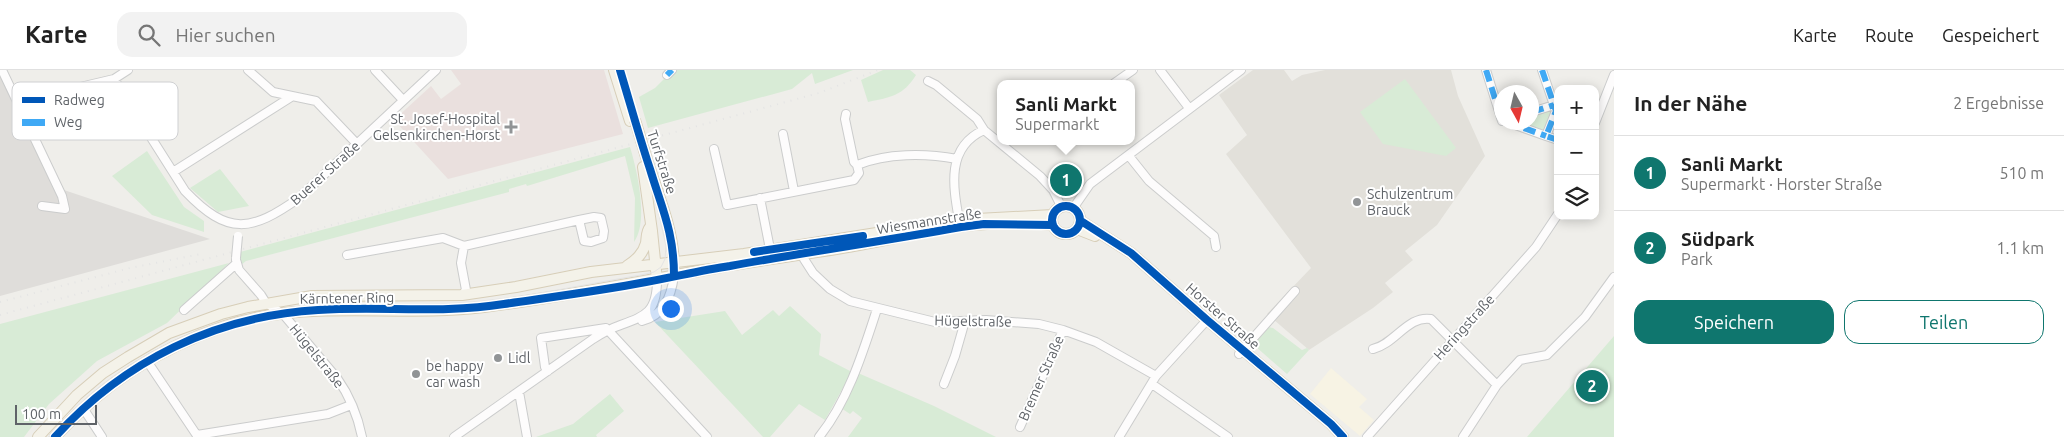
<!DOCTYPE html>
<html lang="de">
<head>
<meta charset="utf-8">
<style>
  :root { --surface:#fff; --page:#f2f2f2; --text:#222; --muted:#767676; --line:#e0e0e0; --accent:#0f766e }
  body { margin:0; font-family:Ubuntu,sans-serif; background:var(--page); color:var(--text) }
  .controls { position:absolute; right:15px; top:15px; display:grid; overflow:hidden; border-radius:10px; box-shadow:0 2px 12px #0003 }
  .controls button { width:45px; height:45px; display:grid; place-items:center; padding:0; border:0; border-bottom:1px solid var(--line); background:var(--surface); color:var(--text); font:25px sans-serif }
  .compass { position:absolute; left:1494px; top:15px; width:45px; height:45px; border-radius:50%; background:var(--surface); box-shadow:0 2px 12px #0003; rotate:172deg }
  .scale { position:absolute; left:15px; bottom:12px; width:82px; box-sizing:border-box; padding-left:5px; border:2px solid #5f6368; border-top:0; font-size:14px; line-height:18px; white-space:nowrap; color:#5f6368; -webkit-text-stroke:4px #fff; paint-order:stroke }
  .you { position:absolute; left:670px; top:238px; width:18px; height:18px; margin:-12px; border:4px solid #fff; border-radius:50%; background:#1a73e8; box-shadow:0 0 0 8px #1a73e833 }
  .badge { display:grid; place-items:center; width:32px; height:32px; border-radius:50%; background:var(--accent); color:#fff; font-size:16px; font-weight:700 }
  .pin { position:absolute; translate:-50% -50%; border:2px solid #fff; box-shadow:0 1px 5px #0006 }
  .popup { position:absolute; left:997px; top:10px; width:138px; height:65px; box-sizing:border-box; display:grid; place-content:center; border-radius:10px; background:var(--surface); filter:drop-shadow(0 1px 4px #0005); font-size:16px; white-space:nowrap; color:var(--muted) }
  .popup b { font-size:19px; color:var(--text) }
  .popup::after { content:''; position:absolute; left:50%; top:100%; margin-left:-10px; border:10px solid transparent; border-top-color:var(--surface) }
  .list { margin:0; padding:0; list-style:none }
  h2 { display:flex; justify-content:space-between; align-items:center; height:65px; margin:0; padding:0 20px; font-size:21px }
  h2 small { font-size:16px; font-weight:400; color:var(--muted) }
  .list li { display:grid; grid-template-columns:32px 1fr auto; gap:15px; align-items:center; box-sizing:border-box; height:75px; padding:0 20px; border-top:1px solid var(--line) }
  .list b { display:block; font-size:19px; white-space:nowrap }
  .list p { margin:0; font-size:16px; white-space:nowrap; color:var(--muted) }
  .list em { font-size:16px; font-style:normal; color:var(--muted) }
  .actions { display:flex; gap:10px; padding:15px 20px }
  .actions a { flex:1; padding:11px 0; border:1px solid var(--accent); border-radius:15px; text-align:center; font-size:18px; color:var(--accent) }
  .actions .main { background:var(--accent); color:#fff }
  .icon { flex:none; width:28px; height:28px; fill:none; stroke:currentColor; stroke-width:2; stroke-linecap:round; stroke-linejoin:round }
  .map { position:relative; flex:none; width:1614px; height:367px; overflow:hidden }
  header { display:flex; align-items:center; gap:30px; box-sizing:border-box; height:70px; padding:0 25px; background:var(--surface); border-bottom:1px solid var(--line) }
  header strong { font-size:24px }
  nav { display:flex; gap:28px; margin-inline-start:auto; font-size:18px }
  .search { width:350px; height:45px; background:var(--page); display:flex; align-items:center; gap:12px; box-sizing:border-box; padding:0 18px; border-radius:15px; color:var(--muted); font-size:19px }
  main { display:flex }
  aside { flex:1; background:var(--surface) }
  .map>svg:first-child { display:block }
  .commercial { fill:#f7f3e4 }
  .industrial { fill:#dfddda }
  .education { fill:#e2e0da }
  .medical { fill:#eae0de }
  .green { fill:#d8ebd6 }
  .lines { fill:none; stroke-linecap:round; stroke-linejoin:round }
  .minor-casing { stroke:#cbcccc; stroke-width:10 }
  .major-casing { stroke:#d7ceb8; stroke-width:12 }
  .minor { stroke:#fdfcfc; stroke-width:8 }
  .major { stroke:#f4f2e9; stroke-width:10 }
  .tram { stroke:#e4e4e4; stroke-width:1 }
  .rail { stroke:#e4e4e4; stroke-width:2; stroke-dasharray:1 6; stroke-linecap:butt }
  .minor-bridge-casing { stroke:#cbcccc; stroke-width:10; stroke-linecap:butt }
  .major-bridge-casing { stroke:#d7ceb8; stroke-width:12; stroke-linecap:butt }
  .minor-bridge { stroke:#fdfcfc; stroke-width:8 }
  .major-bridge { stroke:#f4f2e9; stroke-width:10 }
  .quiet { stroke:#3fa9f5; stroke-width:6; stroke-dasharray:12 6; stroke-linecap:butt }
  .cycleway-casing { stroke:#fff; stroke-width:11 }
  .cycleway { stroke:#0057b8; stroke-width:8 }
  .poi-dot { fill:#919496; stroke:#fff; stroke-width:2 }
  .labels { text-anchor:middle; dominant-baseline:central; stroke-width:4; stroke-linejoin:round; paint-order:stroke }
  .poi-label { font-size:14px; fill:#5f6368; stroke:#fff; text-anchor:start }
  .street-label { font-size:14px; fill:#5f6368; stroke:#fff }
  .key { fill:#fff; stroke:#cfd0d2; stroke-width:1 }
  .key-label { font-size:14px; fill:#5f6368 }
</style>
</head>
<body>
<header>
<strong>Karte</strong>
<div class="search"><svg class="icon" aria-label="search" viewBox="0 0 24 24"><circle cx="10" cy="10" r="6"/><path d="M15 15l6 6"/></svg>Hier suchen</div>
<nav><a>Karte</a><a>Route</a><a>Gespeichert</a></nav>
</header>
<main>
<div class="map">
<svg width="1614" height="367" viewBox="0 0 1614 367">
  <rect width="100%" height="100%" fill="#efeeea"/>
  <path class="commercial" d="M1331 298 1367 329 1359 337 1374 350 1360 366 1310 324Z"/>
  <path class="industrial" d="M0 5 55 117 210 169 0 226Z"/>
  <path class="education" d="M1253 0H1284L1292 11 1302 5 1325 0H1451L1458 26 1485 86 1437 155 1405 181 1413 190 1385 213 1393 222 1373 238 1309 280 1267 244 1311 198 1226 84 1247 65 1219 25Z"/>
  <path class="medical" d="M451 0H604L623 64 448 109 394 50 431 16 441 29 461 14Z"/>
  <path class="green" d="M673 0H853L815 14 812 3 792 19 648 58 639 27 655 18Z
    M883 0H910L916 5C903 26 891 27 868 32L861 10Z
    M1405 9 1456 78 1446 86 1383 74 1360 42Z
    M1553 39 1547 59 1542 61 1517 53 1532 52V44Z
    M630 77C637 100 649 151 634 172L635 128 625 86 527 116 526 114 509 119V122L246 191 241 195 240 182Z
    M147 81 184 137 204 151V162L152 145 112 106Z
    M220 99 249 136 218 142 190 118Z
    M229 193 167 253 97 291 49 334 24 367H0V254Z
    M790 236 821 264 819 285 852 302 825 350 799 334 770 367H763L655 252 725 241 742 265 773 240 779 246Z
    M1268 257 1273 258 1302 280 1307 278 1309 280 1287 304 1255 276V272Z
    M1614 266V367H1527Z
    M858 303 934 336 996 367H848L862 348 853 341 850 344 841 338Z
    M610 324 624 341 596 365 597 367H536L573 354Z"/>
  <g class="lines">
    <g class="minor-casing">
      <path id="minor" d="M2 0 62 126 65 139 42 136
        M248 0 273 22 316 31 357 74
        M375 0 403 30
        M1160 0 1189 38
        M1486 0 1502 51
        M1542 0 1556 41 1546 66 1558 70
        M667 5 672 0
        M114 9 185 121C228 166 251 162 299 128L436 0
        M928 11 936 15 977 49 984 60 1040 106 1053 120 1061 136
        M1113 14 1133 0
        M22 40 63 21 114 9 128 0
        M1532 42 1554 35
        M1507 52 1546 66
        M1595 53 1614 5
        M783 64 794 121
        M714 79 727 135 854 110 859 103 857 95 854 92 845 49 846 44
        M1129 86 1149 111 1214 166 1216 177
        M857 95C887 83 925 83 957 89
        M173 102 291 27
        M760 128 770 179
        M1074 137 1090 114 1241 0
        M959 150C953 116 946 77 984 60
        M803 184 804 189 813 203 830 219 850 231 935 252 986 250 1039 254 1063 260 1096 272 1156 306
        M347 185 443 168 464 176
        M237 193 239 200 261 225 266 233 283 244 337 308C349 325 358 347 362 367
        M462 225 466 220 461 193 464 176 579 150 584 171 591 172 603 168 604 161 601 148 594 147 579 150
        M184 240 237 193 236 190
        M642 251C664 245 671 227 674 206
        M1373 279C1395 274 1408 245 1431 249L1497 315 1520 290 1547 285 1585 247 1614 207
        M1239 284 1295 221
        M147 291 198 367
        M548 301 545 297 541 268 606 258 707 367
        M944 314 955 286 965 251
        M1152 314 1228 367
        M519 322 527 367
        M83 338 102 367
        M1020 357 1063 260
        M197 365 328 344 351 335
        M454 367 593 269C601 264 609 259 618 256 645 246 657 243 657 210
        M819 367C848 331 863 282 877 239
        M1119 367 1156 306 1207 250
        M1367 367 1536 177 1558 144
        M1463 367 1497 315"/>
    </g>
    <g class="major-casing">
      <path id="major" d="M614 0 630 51
        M644 80C655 119 674 156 674 198
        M643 97 652 161 657 210
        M1052 150a14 14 0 1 1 28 0a14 14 0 1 1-28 0Z
        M1081 151 1131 183 1207 250 1331 354 1343 367
        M1031 153 1053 155
        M1077 159 1095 166
        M627 196C636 190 643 184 646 173 647 167 646 162 650 157
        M38 367 77 325 103 303 128 287 169 263 221 244 248 237 312 226 462 225 516 217 591 202 744 184 959 150 1053 145
        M55 367C103 314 157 279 225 256 310 228 397 248 484 237 563 227 642 211 721 197 761 190 802 185 842 178 890 170 939 157 987 154"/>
    </g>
    <use href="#minor" class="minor"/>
    <use href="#major" class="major"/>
    <path class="tram" d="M48 367C116 287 214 240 319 235 365 232 412 236 458 233 520 229 581 215 641 205L654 202 661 197 665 189 666 176 650 104 618 0"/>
    <path class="rail" d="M0 232 130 198 201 184
      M0 245 819 23 878 0"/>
    <g class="minor-bridge-casing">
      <path id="minor-bridge" d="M236 188 238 166"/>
    </g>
    <g class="major-bridge-casing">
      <path id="major-bridge" d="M635 50 644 80"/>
    </g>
    <use href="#minor-bridge" class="minor-bridge"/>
    <use href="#major-bridge" class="major-bridge"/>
    <path class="quiet" d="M1486 0 1502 51
      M1542 0 1556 41 1546 66 1558 70
      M667 5 672 0
      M1532 42 1554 35
      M1507 52 1546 66"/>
    <g class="cycleway-casing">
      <path id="cycleway" d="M620 0C630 33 639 66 650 99 662 139 674 162 674 206
        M1052 150a14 14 0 1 1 28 0a14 14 0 1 1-28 0Z
        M1081 151 1131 183 1207 250 1331 354 1343 367
        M754 182 863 166
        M55 367C124 291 215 246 318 240 381 236 442 244 504 234 552 227 599 221 646 212 674 207 702 200 730 196 807 182 884 171 961 157L984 154 1053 155"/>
    </g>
    <use href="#cycleway" class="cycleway"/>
  </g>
  <g class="poi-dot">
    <path d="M508.5 49.5h5v5h5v5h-5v5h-5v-5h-5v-5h5z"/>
    <circle cx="1357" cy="132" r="5"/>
    <circle cx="498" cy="288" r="5"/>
    <circle cx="416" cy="304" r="5"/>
  </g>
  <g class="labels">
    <g class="poi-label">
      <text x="500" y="49" text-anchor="end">St. Josef-Hospital<tspan x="500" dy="16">Gelsenkirchen-Horst</tspan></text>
      <text x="1367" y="124">Schulzentrum<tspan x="1367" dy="16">Brauck</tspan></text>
      <text x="508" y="288">Lidl</text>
      <text x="426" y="296">be happy<tspan x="426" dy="16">car wash</tspan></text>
    </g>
    <g class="street-label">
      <text transform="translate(662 92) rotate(72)">Turfstraße</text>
      <text transform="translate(325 103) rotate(-42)">Buerer Straße</text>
      <text transform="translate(929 151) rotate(-9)">Wiesmannstraße</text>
      <text transform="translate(347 228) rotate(-1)">Kärntener Ring</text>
      <text transform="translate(1223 246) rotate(41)">Horster Straße</text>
      <text transform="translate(973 251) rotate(1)">Hügelstraße</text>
      <text transform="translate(1464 257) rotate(-48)">Heringstraße</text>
      <text transform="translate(317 286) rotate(51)">Hügelstraße</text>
      <text transform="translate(1041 308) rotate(-66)">Bremer Straße</text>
    </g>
  </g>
  <rect x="12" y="12" width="166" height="58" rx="8" class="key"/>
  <rect x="22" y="27" width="23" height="6" fill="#0057b8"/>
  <rect x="22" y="49" width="23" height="7" fill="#3fa9f5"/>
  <g class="key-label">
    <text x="54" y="35">Radweg</text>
    <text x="54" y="57">Weg</text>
  </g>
</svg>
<div class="controls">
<button>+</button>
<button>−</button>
<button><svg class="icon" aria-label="layers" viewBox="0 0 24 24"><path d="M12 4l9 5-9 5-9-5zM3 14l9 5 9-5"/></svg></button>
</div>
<svg class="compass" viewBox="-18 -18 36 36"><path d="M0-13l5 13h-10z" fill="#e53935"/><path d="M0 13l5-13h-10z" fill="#767676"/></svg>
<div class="scale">100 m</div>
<div class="you"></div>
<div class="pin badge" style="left:1066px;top:110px">1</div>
<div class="popup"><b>Sanli Markt</b>Supermarkt</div>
<div class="pin badge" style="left:1592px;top:316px">2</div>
</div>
<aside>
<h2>In der Nähe<small>2 Ergebnisse</small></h2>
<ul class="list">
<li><span class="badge">1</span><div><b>Sanli Markt</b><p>Supermarkt · Horster Straße</p></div><em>510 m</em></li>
<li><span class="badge">2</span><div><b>Südpark</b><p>Park</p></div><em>1.1 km</em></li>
</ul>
<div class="actions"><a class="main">Speichern</a><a>Teilen</a></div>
</aside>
</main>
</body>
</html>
